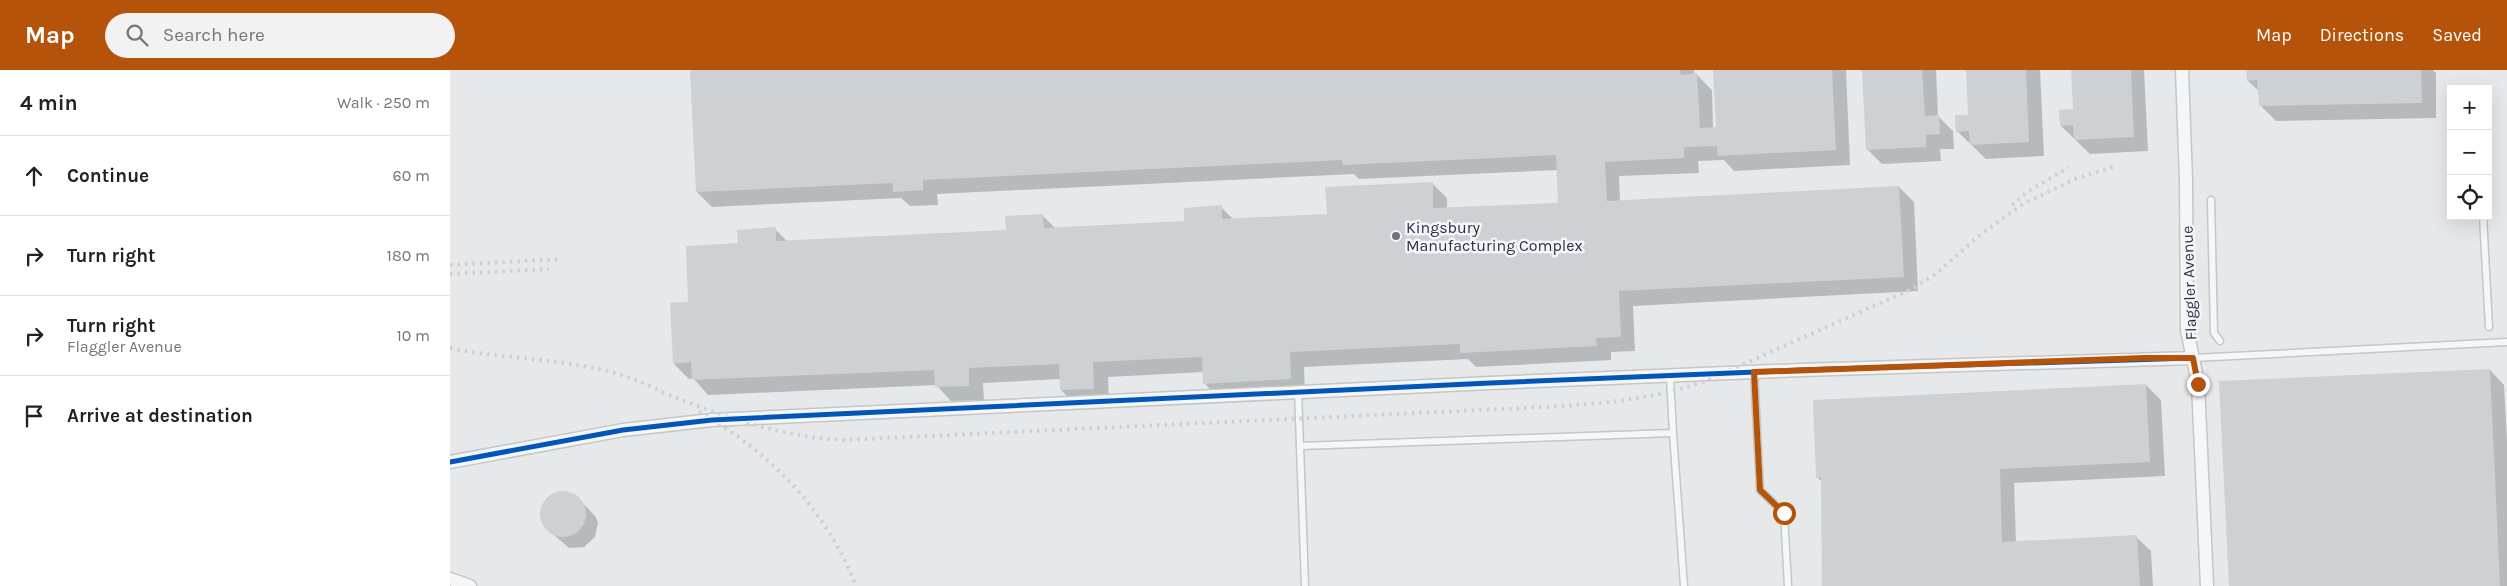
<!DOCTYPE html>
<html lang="en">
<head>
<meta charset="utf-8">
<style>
  :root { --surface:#fff; --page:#f2f2f2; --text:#222; --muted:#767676; --line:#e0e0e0; --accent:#b45309 }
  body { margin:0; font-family:Karla,sans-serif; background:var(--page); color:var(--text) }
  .controls { position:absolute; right:15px; top:15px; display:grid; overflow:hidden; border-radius:0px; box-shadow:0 5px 20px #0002 }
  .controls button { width:45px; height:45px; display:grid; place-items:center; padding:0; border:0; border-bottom:1px solid var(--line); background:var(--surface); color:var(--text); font:25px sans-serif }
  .stop { position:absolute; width:15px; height:15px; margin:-11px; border:4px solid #b45309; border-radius:50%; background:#fff }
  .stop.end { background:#b45309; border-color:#fff; box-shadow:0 1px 5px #0008 }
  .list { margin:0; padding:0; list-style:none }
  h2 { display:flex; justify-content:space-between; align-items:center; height:65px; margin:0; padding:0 20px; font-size:21px }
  h2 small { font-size:16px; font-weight:400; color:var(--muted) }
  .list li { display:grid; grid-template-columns:32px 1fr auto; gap:15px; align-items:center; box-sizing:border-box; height:80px; padding:0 20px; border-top:1px solid var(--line) }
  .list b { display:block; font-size:19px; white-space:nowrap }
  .list p { margin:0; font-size:16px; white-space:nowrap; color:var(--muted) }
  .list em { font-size:16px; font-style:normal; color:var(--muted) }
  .icon { flex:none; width:28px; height:28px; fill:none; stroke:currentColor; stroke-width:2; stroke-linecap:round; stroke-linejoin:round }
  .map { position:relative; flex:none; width:2057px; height:516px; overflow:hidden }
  header { display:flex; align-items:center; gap:30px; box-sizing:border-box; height:70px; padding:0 25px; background:var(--accent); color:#fff }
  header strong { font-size:24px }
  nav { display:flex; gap:28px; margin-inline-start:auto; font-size:18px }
  .search { width:350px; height:45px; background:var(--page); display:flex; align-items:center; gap:12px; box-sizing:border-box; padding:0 18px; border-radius:28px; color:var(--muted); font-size:19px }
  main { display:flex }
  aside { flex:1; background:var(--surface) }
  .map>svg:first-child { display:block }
  .shadow { fill:#0003 }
  .building { fill:#ced0d3 }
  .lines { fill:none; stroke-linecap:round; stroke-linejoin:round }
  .lane-casing { stroke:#c4c6c8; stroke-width:9 }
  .street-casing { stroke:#c4c6c8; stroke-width:15 }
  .lane { stroke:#f5f6f7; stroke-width:6 }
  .street { stroke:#f5f6f7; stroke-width:12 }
  .rail { stroke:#cecfd2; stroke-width:4; stroke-dasharray:2.5 5; stroke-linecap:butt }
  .cycleway-casing { stroke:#f4f6f9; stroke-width:8 }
  .cycleway { stroke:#0057b8; stroke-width:5 }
  .route { stroke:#b45309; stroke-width:6 }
  .poi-dot { fill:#6c737f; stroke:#f4f6f9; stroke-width:2 }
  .labels { text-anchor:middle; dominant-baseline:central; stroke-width:5; stroke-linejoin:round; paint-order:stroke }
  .poi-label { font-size:16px; fill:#2b3445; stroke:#f4f6f9; text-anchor:start }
  .street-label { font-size:16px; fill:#2b3445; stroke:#f4f6f9 }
</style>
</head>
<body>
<header>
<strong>Map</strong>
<div class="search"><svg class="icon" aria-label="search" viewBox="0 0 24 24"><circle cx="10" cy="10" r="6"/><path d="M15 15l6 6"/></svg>Search here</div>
<nav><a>Map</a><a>Directions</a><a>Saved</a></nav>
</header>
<main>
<aside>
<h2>4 min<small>Walk · 250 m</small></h2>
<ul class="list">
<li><svg class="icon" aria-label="ahead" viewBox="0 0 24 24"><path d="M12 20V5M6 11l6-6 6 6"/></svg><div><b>Continue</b></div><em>60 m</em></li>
<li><svg class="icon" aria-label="right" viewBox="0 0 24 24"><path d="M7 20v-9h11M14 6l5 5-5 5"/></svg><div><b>Turn right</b></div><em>180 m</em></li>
<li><svg class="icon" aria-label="right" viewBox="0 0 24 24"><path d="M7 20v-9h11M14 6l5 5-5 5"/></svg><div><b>Turn right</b><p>Flaggler Avenue</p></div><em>10 m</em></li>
<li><svg class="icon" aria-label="arrive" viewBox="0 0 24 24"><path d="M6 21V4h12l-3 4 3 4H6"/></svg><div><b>Arrive at destination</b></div></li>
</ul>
</aside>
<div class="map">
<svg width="2057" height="516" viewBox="0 0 2057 516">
  <rect width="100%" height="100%" fill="#e6e8ea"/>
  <path class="shadow" d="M241 0H1244V5H1247L1262 20 1263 58H1268L1265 0H1396L1400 95 1284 101 1274 90 1248 91 1249 103 1169 106 1170 131 1449 117 1464 132 1468 221 1183 236 1185 281 1161 282V290L1026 297 1018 289 854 297 855 324 769 328 754 313V302L658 307 659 334 626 335 611 320V309L533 313 534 330 501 331 486 315 258 325 243 308 239 309 224 294 221 234 239 233 290 175 325 159 338 172 557 161 593 146 606 159 736 152 771 137 784 150 878 146 982 113 997 128V139L1109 134 1108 100 909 109 904 104 487 124 488 135 460 136 451 128 262 137 247 122Z
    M1413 0H1486L1488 46 1503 61 1504 79H1490L1491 91 1432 94 1417 79Z
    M1517 0H1590L1594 86 1536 89 1507 61 1519 46Z
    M1622 0H1694L1698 81 1640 84 1611 56 1624 41Z
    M1797 0H1983L1986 3V48L1826 51 1811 36 1810 22 1798 11Z
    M2040 300 2054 315 2057 369V516H1780Z
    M1696 315 1711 330 1715 406 1564 413 1566 473 1686 467 1701 481 1703 516H1373L1372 412 1367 407Z
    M116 422 128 428 145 446 148 452 145 467 134 477 119 478 95 457 91 443 96 430 102 425Z"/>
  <path class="building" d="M240 0H1230L1231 5 1247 3 1250 58 1266 57 1263 0H1382L1386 80 1268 86 1267 76 1234 77V88L1155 92 1157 131 1449 116 1454 207 1169 221 1171 267 1146 268 1147 276 1010 283V274L840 282 841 309 753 314 752 287 643 292 644 319 610 320 609 294 519 298V316L485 317 484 300 242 310 241 292 223 294 220 233 238 232 236 176 288 173 287 160 326 157V171L556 160 555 146 593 144 594 158 734 151V138L772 135V149L877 144 875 117 983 112V138L1108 133 1106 85 893 95 892 90 473 110V120L443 122V113L246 122Z
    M1412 0H1472L1475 46 1489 45 1490 64 1476 65V77L1416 80Z
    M1516 0H1576L1579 72 1520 75 1519 61 1506 62 1505 45H1518Z
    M1621 0H1681L1684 67 1624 70 1623 55 1610 56 1609 40 1623 39Z
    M1796 0H1971L1972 33 1809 36 1807 10 1797 11Z
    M2040 299 2050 516H1779L1769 311Z
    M1696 314 1700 392 1550 399 1552 472 1687 465 1690 516H1372L1371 407 1366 408 1363 330Z
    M90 444a23 23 0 1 1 46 0a23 23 0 1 1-46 0Z"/>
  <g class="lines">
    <g class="lane-casing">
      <path id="lane" d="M1761 130 1764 263 1770 271
        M2033 146 2039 257
        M1743 288 2057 272
        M1304 302 1310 420 1334 443 1338 516
        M1220 306 1223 363
        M848 321 850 376
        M855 516 850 376 1223 363 1234 516"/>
    </g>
    <g class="street-casing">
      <path id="street" d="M1732 0 1736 111 1737 260 1748 313 1757 516
        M0 392 173 360 262 350 1040 313 1351 300 1743 288
        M0 509 20 516"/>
    </g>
    <use href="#lane" class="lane"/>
    <use href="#street" class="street"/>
    <path class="rail" d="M1562 135 1577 122 1619 97
      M0 195 112 189
      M0 204 99 199
      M0 278C77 294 146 285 218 325
      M212 322C272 346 329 367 394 370L1093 337C1150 334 1204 330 1258 310L1464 218 1487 203 1530 165 1573 134 1625 109 1663 97
      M249 342C320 382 376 439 406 516"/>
    <g class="cycleway-casing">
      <path id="cycleway" d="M0 392 173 360 262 350 1040 313 1351 300 1743 288"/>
    </g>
    <use href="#cycleway" class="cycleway"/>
  </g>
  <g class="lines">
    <path class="route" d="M1334 443 1310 420 1304 302 1695 288H1743L1748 314"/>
  </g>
  <circle class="poi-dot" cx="946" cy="166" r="5"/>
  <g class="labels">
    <g class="poi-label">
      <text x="956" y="157">Kingsbury<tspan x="956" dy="18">Manufacturing Complex</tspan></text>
    </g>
    <g class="street-label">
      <text transform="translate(1739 213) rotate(-92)">Flaggler Avenue</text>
    </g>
  </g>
</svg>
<div class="controls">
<button>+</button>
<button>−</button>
<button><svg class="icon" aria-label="locate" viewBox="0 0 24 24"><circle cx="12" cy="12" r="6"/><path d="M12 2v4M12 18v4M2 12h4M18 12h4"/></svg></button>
</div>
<div class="stop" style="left:1334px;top:443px"></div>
<div class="stop end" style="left:1748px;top:314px"></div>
</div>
</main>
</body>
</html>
